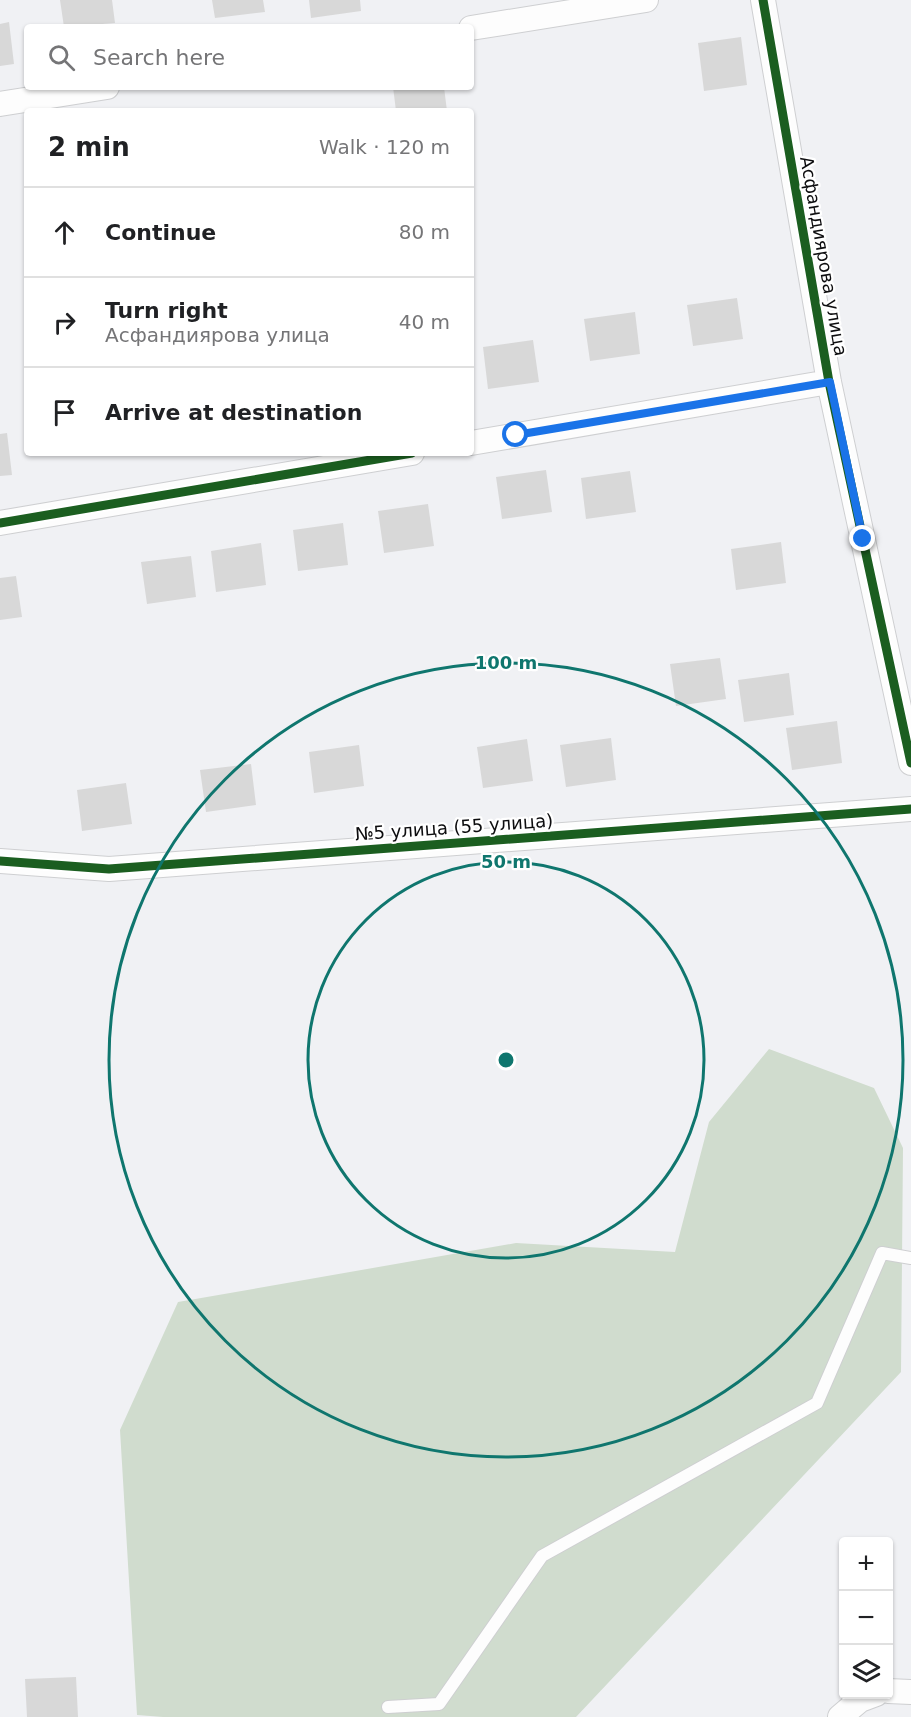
<!DOCTYPE html>
<html lang="en">
<head>
<meta charset="utf-8">
<style>
  :root { --surface:#fff; --page:#f2f2f2; --text:#202124; --muted:#757577; --line:#e0e0e0 }
  body { margin:0; font-family:"DejaVu Sans",sans-serif; background:var(--page); color:var(--text) }
  .controls { position:absolute; right:18px; bottom:18px; display:grid; overflow:hidden; border-radius:6px; box-shadow:0 2px 4px #0004 }
  .controls button { width:54px; height:54px; display:grid; place-items:center; padding:0; border:0; border-bottom:2px solid var(--line); background:var(--surface); color:var(--text); font:30px sans-serif }
  .stop { position:absolute; width:18px; height:18px; margin:-14px; border:4px solid #1a73e8; border-radius:50%; background:#fff }
  .stop.end { background:#1a73e8; border-color:#fff; box-shadow:0 2px 6px #0008 }
  .list { margin:0; padding:0; list-style:none }
  h2 { display:flex; justify-content:space-between; align-items:center; height:78px; margin:0; padding:0 24px; font-size:26px }
  h2 small { font-size:20px; font-weight:400; color:var(--muted) }
  .list li { display:grid; grid-template-columns:39px 1fr auto; gap:18px; align-items:center; box-sizing:border-box; height:90px; padding:0 24px; border-top:2px solid var(--line) }
  .list b { display:block; font-size:22px; white-space:nowrap }
  .list p { margin:0; font-size:20px; white-space:nowrap; color:var(--muted) }
  .list em { font-size:20px; font-style:normal; color:var(--muted) }
  .icon { flex:none; width:33px; height:33px; fill:none; stroke:currentColor; stroke-width:2; stroke-linecap:round; stroke-linejoin:round }
  .map { position:relative; flex:none; width:911px; height:1717px; overflow:hidden }
  .search { position:absolute; background:var(--surface); box-shadow:0 2px 4px #0004; left:24px; top:24px; width:450px; height:66px; display:flex; align-items:center; gap:15px; box-sizing:border-box; padding:0 21px; border-radius:6px; color:var(--muted); font-size:22px }
  .panel { position:absolute; background:var(--surface); box-shadow:0 2px 4px #0004; left:24px; top:108px; width:450px; height:348px; border-radius:6px }
  .map>svg:first-child { display:block }
  .green { fill:#d0dcce }
  .building { fill:#d8d8d8 }
  .lines { fill:none; stroke-linecap:round; stroke-linejoin:round }
  .service-casing { stroke:#cecfd1; stroke-width:14 }
  .minor-casing { stroke:#cecfd1; stroke-width:26 }
  .service { stroke:#fdfdfd; stroke-width:12 }
  .minor { stroke:#fdfdfd; stroke-width:24 }
  .cycleway-casing { stroke:#fff; stroke-width:13 }
  .cycleway { stroke:#1b5e20; stroke-width:9 }
  .route { stroke:#1a73e8; stroke-width:8 }
  .ring { fill:none; stroke:#0f766e; stroke-width:3 }
  .labels { text-anchor:middle; dominant-baseline:central; stroke-width:4.5; stroke-linejoin:round; paint-order:stroke }
  .street-label { font-size:18px; fill:#0d0d0f; stroke:#fff }
  .centre { fill:#0f766e; stroke:#fff; stroke-width:3 }
  .ring-label { font-size:18px; text-anchor:middle; font-weight:bold; fill:#0f766e; stroke:#fff; stroke-width:4.5; stroke-linejoin:round; paint-order:stroke }
</style>
</head>
<body>
<div class="map">
<svg width="911" height="1717" viewBox="0 0 911 1717">
  <rect width="100%" height="100%" fill="#f0f1f4"/>
  <path class="green" d="M769 1049 874 1088 903 1148 901 1372 576 1717H163L137 1715 120 1430 178 1302 516 1243 675 1252 709 1122Z"/>
  <path class="building" d="M60 0H112L115 23 64 27Z
    M212 0H263L265 12 215 18Z
    M309 0H360L361 11 311 18Z
    M9 22 14 64 0 66V24Z
    M741 37 747 85 704 91 698 43Z
    M393 87H444L447 111H396Z
    M737 298 743 339 693 346 687 305Z
    M635 312 640 354 590 361 584 319Z
    M533 340 539 382 488 389 483 347Z
    M7 433 12 475 0 476V434Z
    M546 470 552 512 502 519 496 477Z
    M630 471 636 512 586 519 581 478Z
    M428 504 434 546 384 553 378 511Z
    M343 523 348 565 298 571 293 530Z
    M781 542 786 583 736 590 731 549Z
    M261 543 266 585 216 592 211 551Z
    M191 556 196 597 147 604 141 562Z
    M16 576 22 617 0 620V578Z
    M720 658 726 699 676 706 670 664Z
    M789 673 794 715 744 722 738 680Z
    M837 721 842 763 792 770 786 728Z
    M611 738 616 780 566 787 560 745Z
    M527 739 533 781 483 788 477 747Z
    M359 745 364 786 314 793 309 752Z
    M251 764 256 805 206 812 200 770Z
    M126 783 132 824 82 831 77 790Z
    M76 1677 78 1717H27L25 1679Z"/>
  <g class="lines">
    <g class="service-casing">
      <path id="service" d="M388 1707 439 1704 542 1556 817 1403 882 1253 911 1258"/>
    </g>
    <g class="minor-casing">
      <path id="minor" d="M763 0 829 382 911 763
        M471 28 646 0
        M0 104 107 87
        M471 443 829 382
        M0 523 412 453
        M0 861 109 869 911 809
        M888 1691 911 1692
        M840 1717 860 1700 876 1694"/>
    </g>
    <use href="#service" class="service"/>
    <use href="#minor" class="minor"/>
    <g class="cycleway-casing">
      <path id="cycleway" d="M763 0 829 382 911 763
        M0 523 412 453
        M0 861 109 869 911 809"/>
    </g>
    <use href="#cycleway" class="cycleway"/>
  </g>
  <g class="lines">
    <path class="route" d="M516 435 830 382 863 539"/>
  </g>
  <g class="ring">
    <circle cx="506" cy="1060" r="198"/>
    <circle cx="506" cy="1060" r="397"/>
  </g>
  <g class="labels">
    <g class="street-label">
      <text transform="translate(824 256) rotate(80)">Асфандиярова улица</text>
      <text transform="translate(454 827) rotate(-4)">№5 улица (55 улица)</text>
    </g>
  </g>
  <circle cx="506" cy="1060" r="9" class="centre"/>
  <g class="ring-label">
    <text x="506" y="669">100 m</text>
    <text x="506" y="868">50 m</text>
  </g>
</svg>
<div class="controls">
<button>+</button>
<button>−</button>
<button><svg class="icon" aria-label="layers" viewBox="0 0 24 24"><path d="M12 4l9 5-9 5-9-5zM3 14l9 5 9-5"/></svg></button>
</div>
<div class="stop" style="left:516px;top:435px"></div>
<div class="stop end" style="left:863px;top:539px"></div>
<div class="search"><svg class="icon" aria-label="search" viewBox="0 0 24 24"><circle cx="10" cy="10" r="6"/><path d="M15 15l6 6"/></svg>Search here</div>
<section class="panel">
<h2>2 min<small>Walk · 120 m</small></h2>
<ul class="list">
<li><svg class="icon" aria-label="ahead" viewBox="0 0 24 24"><path d="M12 20V5M6 11l6-6 6 6"/></svg><div><b>Continue</b></div><em>80 m</em></li>
<li><svg class="icon" aria-label="right" viewBox="0 0 24 24"><path d="M7 20v-9h11M14 6l5 5-5 5"/></svg><div><b>Turn right</b><p>Асфандиярова улица</p></div><em>40 m</em></li>
<li><svg class="icon" aria-label="arrive" viewBox="0 0 24 24"><path d="M6 21V4h12l-3 4 3 4H6"/></svg><div><b>Arrive at destination</b></div></li>
</ul>
</section>
</div>
</body>
</html>
